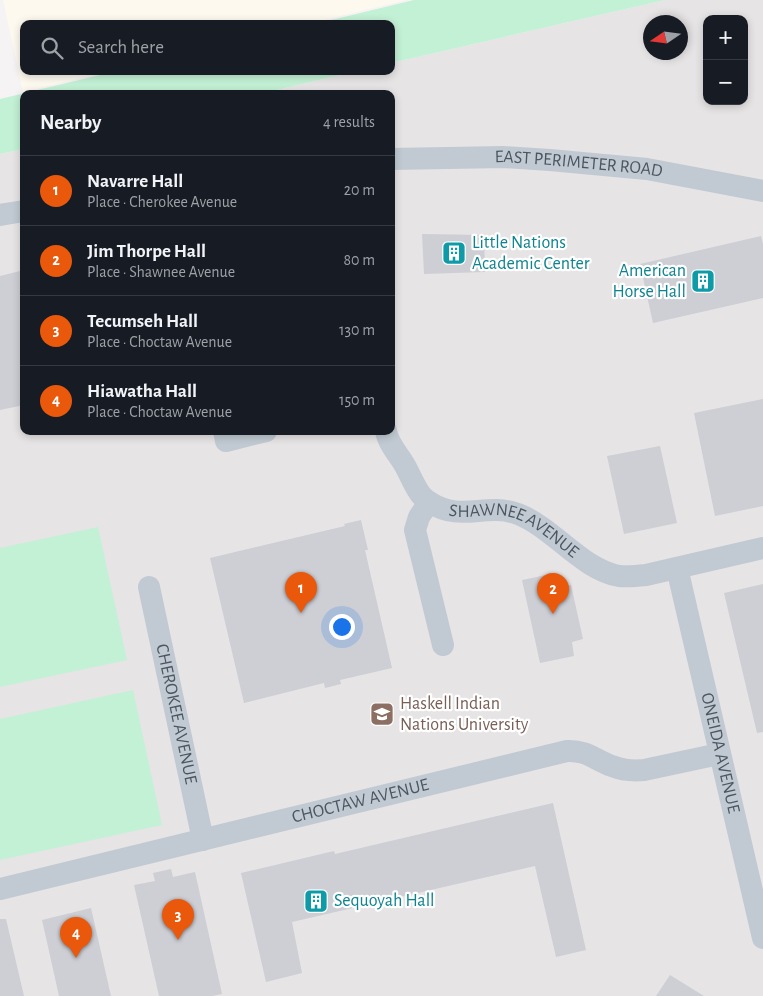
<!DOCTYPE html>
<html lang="en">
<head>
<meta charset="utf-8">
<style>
  :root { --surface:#171b24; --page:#242831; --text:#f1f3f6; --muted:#9ea1a6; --line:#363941; --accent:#ea580c }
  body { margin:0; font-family:"Alegreya Sans",sans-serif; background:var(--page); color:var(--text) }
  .controls { position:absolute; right:15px; top:15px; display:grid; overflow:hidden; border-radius:10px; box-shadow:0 2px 8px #0003 }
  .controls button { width:45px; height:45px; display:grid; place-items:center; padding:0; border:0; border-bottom:1px solid var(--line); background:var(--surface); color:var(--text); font:25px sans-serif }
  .compass { position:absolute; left:643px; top:15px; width:45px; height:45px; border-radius:50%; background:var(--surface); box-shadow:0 2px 8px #0003; rotate:257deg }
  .you { position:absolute; left:341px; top:626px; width:18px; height:18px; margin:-12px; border:4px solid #fff; border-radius:50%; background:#1a73e8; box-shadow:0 0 0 8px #1a73e833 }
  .badge { display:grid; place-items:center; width:32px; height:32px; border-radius:50%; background:var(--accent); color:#fff; font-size:16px; font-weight:700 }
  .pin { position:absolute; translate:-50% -41px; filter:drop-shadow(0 1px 2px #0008) }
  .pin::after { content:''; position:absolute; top:26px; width:18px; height:15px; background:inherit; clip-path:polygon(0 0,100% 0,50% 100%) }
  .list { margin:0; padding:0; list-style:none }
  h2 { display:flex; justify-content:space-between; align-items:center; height:65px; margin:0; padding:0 20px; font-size:21px }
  h2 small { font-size:16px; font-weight:400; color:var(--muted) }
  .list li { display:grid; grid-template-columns:32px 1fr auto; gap:15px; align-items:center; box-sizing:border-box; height:70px; padding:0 20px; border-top:1px solid var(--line) }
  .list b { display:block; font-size:19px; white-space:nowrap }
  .list p { margin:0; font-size:16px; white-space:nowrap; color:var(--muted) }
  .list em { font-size:16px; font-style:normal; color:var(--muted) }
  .icon { flex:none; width:28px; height:28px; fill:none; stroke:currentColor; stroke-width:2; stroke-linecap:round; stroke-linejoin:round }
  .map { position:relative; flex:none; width:763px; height:996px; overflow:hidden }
  .search { position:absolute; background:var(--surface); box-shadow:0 2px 8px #0003; left:20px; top:20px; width:375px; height:55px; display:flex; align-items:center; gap:12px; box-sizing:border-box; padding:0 18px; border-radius:10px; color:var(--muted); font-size:19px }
  .panel { position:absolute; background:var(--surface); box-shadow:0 2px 8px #0003; left:20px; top:90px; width:375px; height:345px; border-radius:10px }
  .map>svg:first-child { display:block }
  .commercial { fill:#fdf9ef }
  .education { fill:#e6e4e5; fill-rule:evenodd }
  .green { fill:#c3f1d5 }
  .building { fill:#cdcfd5 }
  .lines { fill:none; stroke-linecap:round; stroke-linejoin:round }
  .minor { stroke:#c1cad2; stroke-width:22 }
  .labels { text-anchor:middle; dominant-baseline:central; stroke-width:4.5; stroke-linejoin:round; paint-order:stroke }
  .street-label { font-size:18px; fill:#4a5661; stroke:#fff }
  .culture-label { font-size:18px; fill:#0d838f; stroke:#fff; text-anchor:start }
  .education-label { font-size:18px; fill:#785e54; stroke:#fff; text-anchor:start }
</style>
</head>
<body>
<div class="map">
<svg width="763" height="996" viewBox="0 0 763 996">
  <rect width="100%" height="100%" fill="#f5f3f3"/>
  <path class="commercial" d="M3 0H406L308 24H24V71H110L23 92Z"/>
  <path class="education" d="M665 0H763V996H0V154L24 149V431H391V94H260L357 71H391V63ZM707 19H744V101H707ZM650 22H680V52H650Z"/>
  <path class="green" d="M414 0H665L391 63V24H315Z
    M117 71H357L260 94H24V149L0 154V99Z
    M98 527 127 660 0 687V548Z
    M133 690 162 825 0 860V719Z"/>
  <path class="building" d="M422 234 484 235 485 272 424 274Z
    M761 236 763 244V298L653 323 640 264Z
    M24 270V405L0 410V276Z
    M763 399V506L715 516 694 413Z
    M660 446 677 523 624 534 607 456Z
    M361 520 368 550H365L392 668 340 680 341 684 325 688 324 683 244 703 210 558 345 526 344 524Z
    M556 573 559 588 571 585 583 639 572 642 574 656 540 663 522 580Z
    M763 584V732L757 733 724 593Z
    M553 803 586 950 556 957 535 866 292 922 302 973 266 982 241 873 334 851 335 854Z
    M171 869 173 877 195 872 222 994 212 996H159L134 885 155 881 153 873Z
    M91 908 111 996H59L42 920Z
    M0 919H6L24 996H0Z
    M670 975 704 996H656Z"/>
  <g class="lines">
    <g class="minor">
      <path id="s1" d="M391 159 503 157 550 160 647 169 763 191"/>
      <path d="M0 215 24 211"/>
      <path d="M224 431 226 441 266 431"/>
      <path id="s2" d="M386 431C388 443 398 454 404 464 410 474 414 486 421 495 423 497 426 500 429 502 462 523 485 502 518 514 554 528 581 569 619 576 628 577 637 576 646 575L763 548"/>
      <path d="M429 502 419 517 415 530 443 645"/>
      <path id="s3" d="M677 568 763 938"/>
      <path id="s4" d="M149 587 203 840"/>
      <path id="s5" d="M0 889 567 751C587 750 595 760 612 766 622 770 634 771 644 770L719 754"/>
    </g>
  </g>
  <defs>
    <g id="building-square" transform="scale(1.25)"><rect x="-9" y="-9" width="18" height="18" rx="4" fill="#0f9aa8" stroke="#fff"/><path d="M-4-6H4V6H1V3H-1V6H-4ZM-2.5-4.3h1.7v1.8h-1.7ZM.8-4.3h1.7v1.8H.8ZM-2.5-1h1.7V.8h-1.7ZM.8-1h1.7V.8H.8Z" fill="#fff"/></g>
    <g id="university-square" transform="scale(1.25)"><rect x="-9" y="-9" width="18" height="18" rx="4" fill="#8d6e63" stroke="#fff"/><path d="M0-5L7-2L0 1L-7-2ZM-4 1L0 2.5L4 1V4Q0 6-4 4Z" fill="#fff"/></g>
  </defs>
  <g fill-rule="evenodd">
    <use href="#building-square" x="454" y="253"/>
    <use href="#building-square" x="703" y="281"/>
    <use href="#university-square" x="382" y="714"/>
    <use href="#building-square" x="316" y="901"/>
  </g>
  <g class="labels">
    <g class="street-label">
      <text stroke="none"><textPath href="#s1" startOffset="188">EAST PERIMETER ROAD</textPath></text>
      <text stroke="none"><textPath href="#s2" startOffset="176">SHAWNEE AVENUE</textPath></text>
      <text stroke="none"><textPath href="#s4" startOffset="130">CHEROKEE AVENUE</textPath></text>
      <text stroke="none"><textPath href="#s3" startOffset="190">ONEIDA AVENUE</textPath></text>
      <text stroke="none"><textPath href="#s5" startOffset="371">CHOCTAW AVENUE</textPath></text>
    </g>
    <g class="culture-label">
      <text x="472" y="243">Little Nations<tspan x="472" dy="21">Academic Center</tspan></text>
      <text x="686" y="271" text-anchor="end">American<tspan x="686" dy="21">Horse Hall</tspan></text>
      <text x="334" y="901">Sequoyah Hall</text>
    </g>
    <g class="education-label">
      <text x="400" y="704">Haskell Indian<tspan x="400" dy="21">Nations University</tspan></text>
    </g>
  </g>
</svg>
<div class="controls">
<button>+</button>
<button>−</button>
</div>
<svg class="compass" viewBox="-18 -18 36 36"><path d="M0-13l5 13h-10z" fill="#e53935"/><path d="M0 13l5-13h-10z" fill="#9ea1a6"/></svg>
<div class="you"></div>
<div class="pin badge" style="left:301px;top:613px">1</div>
<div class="pin badge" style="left:553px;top:614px">2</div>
<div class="pin badge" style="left:178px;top:940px">3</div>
<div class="pin badge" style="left:76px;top:958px">4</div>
<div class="search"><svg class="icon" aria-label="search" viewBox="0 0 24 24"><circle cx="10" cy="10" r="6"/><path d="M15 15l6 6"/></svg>Search here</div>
<section class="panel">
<h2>Nearby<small>4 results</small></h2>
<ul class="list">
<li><span class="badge">1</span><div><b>Navarre Hall</b><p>Place · Cherokee Avenue</p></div><em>20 m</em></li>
<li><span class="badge">2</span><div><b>Jim Thorpe Hall</b><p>Place · Shawnee Avenue</p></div><em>80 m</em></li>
<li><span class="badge">3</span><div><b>Tecumseh Hall</b><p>Place · Choctaw Avenue</p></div><em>130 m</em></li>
<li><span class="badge">4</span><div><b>Hiawatha Hall</b><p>Place · Choctaw Avenue</p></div><em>150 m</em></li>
</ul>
</section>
</div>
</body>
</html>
